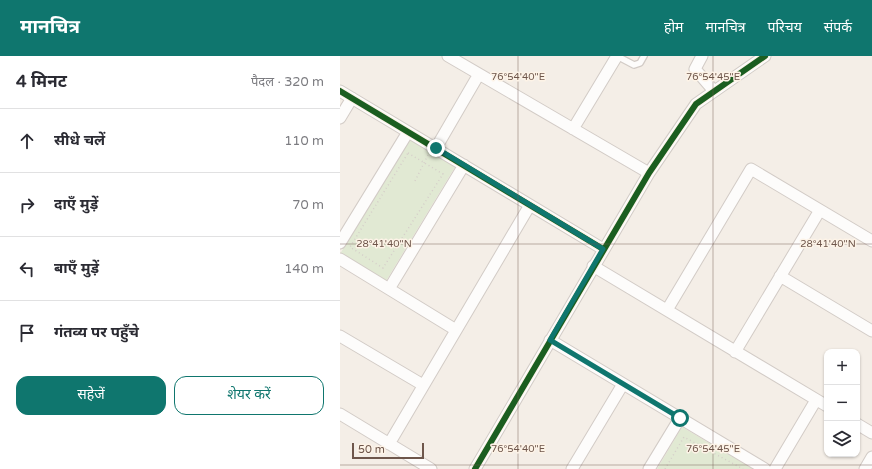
<!DOCTYPE html>
<html lang="hi">
<head>
<meta charset="utf-8">
<style>
  :root { --surface:#fff; --page:#f2f2f3; --text:#2b2b33; --muted:#7c7c81; --line:#e1e1e2; --accent:#0f766e }
  body { margin:0; font-family:"Varela Round","Noto Sans Devanagari",sans-serif; background:var(--page); color:var(--text) }
  .controls { position:absolute; right:12px; bottom:12px; display:grid; overflow:hidden; border-radius:8px; box-shadow:0 1px 3px #0004 }
  .controls button { width:36px; height:36px; display:grid; place-items:center; padding:0; border:0; border-bottom:1px solid var(--line); background:var(--surface); color:var(--text); font:20px sans-serif }
  .scale { position:absolute; left:12px; bottom:10px; width:72px; box-sizing:border-box; padding-left:4px; border:2px solid #6e564b; border-top:0; font-size:11px; line-height:14px; white-space:nowrap; color:#6e564b; -webkit-text-stroke:3px #fdf3e7; paint-order:stroke }
  .stop { position:absolute; width:12px; height:12px; margin:-9px; border:3px solid #0f766e; border-radius:50%; background:#fff }
  .stop.end { background:#0f766e; border-color:#fff; box-shadow:0 1px 4px #0008 }
  .list { margin:0; padding:0; list-style:none }
  h2 { display:flex; justify-content:space-between; align-items:center; height:52px; margin:0; padding:0 16px; font-size:17px }
  h2 small { font-size:13px; font-weight:400; color:var(--muted) }
  .list li { display:grid; grid-template-columns:26px 1fr auto; gap:12px; align-items:center; box-sizing:border-box; height:64px; padding:0 16px; border-top:1px solid var(--line) }
  .list b { display:block; font-size:15px; white-space:nowrap }
  .list em { font-size:13px; font-style:normal; color:var(--muted) }
  .actions { display:flex; gap:8px; padding:12px 16px }
  .actions a { flex:1; padding:9px 0; border:1px solid var(--accent); border-radius:12px; text-align:center; font-size:14px; color:var(--accent) }
  .actions .main { background:var(--accent); color:#fff }
  .icon { flex:none; width:22px; height:22px; fill:none; stroke:currentColor; stroke-width:2; stroke-linecap:round; stroke-linejoin:round }
  .map { position:relative; flex:none; width:532px; height:413px; overflow:hidden }
  header { display:flex; align-items:center; gap:24px; box-sizing:border-box; height:56px; padding:0 20px; background:var(--accent); color:#fff }
  header strong { font-size:19px }
  nav { display:flex; gap:22px; margin-inline-start:auto; font-size:14px }
  main { display:flex }
  aside { flex:1; background:var(--surface) }
  .map>svg:first-child { display:block }
  .green { fill:#e1e9d3 }
  .lines { fill:none; stroke-linecap:round; stroke-linejoin:round }
  .lane-casing { stroke:#d2cbc6; stroke-width:8 }
  .street-casing { stroke:#d2cbc6; stroke-width:13 }
  .path { stroke:#d5cec9; stroke-width:1.5; stroke-dasharray:1 3; stroke-linecap:butt }
  .lane { stroke:#fdfcfb; stroke-width:5.5 }
  .street { stroke:#fdfcfb; stroke-width:11 }
  .cycleway-casing { stroke:#fdf3e7; stroke-width:8 }
  .cycleway { stroke:#1b5e20; stroke-width:6 }
  .route { stroke:#0f766e; stroke-width:5 }
  .ticks { fill:none; stroke:#6e564b; stroke-width:1; stroke-opacity:0.45 }
  .ticks-label { font-size:10px; text-anchor:middle; fill:#6e564b; stroke:#fdf3e7; stroke-width:3; stroke-linejoin:round; paint-order:stroke }
</style>
</head>
<body>
<header>
<strong>मानचित्र</strong>
<nav><a>होम</a><a>मानचित्र</a><a>परिचय</a><a>संपर्क</a></nav>
</header>
<main>
<aside>
<h2>4 मिनट<small>पैदल · 320 m</small></h2>
<ul class="list">
<li><svg class="icon" aria-label="ahead" viewBox="0 0 24 24"><path d="M12 20V5M6 11l6-6 6 6"/></svg><div><b>सीधे चलें</b></div><em>110 m</em></li>
<li><svg class="icon" aria-label="right" viewBox="0 0 24 24"><path d="M7 20v-9h11M14 6l5 5-5 5"/></svg><div><b>दाएँ मुड़ें</b></div><em>70 m</em></li>
<li><svg class="icon" aria-label="left" viewBox="0 0 24 24"><path d="M17 20v-9H6M10 6l-5 5 5 5"/></svg><div><b>बाएँ मुड़ें</b></div><em>140 m</em></li>
<li><svg class="icon" aria-label="arrive" viewBox="0 0 24 24"><path d="M6 21V4h12l-3 4 3 4H6"/></svg><div><b>गंतव्य पर पहुँचे</b></div></li>
</ul>
<div class="actions"><a class="main">सहेजें</a><a>शेयर करें</a></div>
</aside>
<div class="map">
<svg width="532" height="413" viewBox="0 0 532 413">
  <rect width="100%" height="100%" fill="#f4eee7"/>
  <path class="green" d="M69 83 115 111 46 225 0 198Z
    M342 371 413 413H317Z"/>
  <g class="lines">
    <g class="lane-casing">
      <path id="lane" d="M277 0 294 9 300 7 304 0"/>
    </g>
    <g class="street-casing">
      <path id="street" d="M108 0 309 117
        M362 0 355 13 374 35
        M0 35 263 193
        M0 62 12 42
        M233 73 277 0
        M96 92 139 18
        M0 187 68 76
        M0 203 116 274
        M253 210 487 350
        M440 220 532 275
        M49 233 124 109
        M327 254 411 113 532 185
        M0 280 83 329
        M210 284 425 413
        M395 296 480 154
        M0 358 91 413
        M517 368 532 377
        M49 388 190 149
        M135 413 309 117 356 48 425 0
        M232 413 283 328
        M309 413 340 362
        M435 413 476 344
        M525 413 532 401"/>
    </g>
    <path class="path" d="M68 97 103 118 43 212 10 191Z
      M75 125 88 99
      M325 413 344 381 403 413"/>
    <use href="#lane" class="lane"/>
    <use href="#street" class="street"/>
    <g class="cycleway-casing">
      <path id="cycleway" d="M0 35 263 193
        M135 413 309 117 356 48 425 0"/>
    </g>
    <use href="#cycleway" class="cycleway"/>
  </g>
  <g class="lines">
    <path class="route" d="M96 92 263 193 210 284 340 362"/>
  </g>
  <path class="ticks" d="M178 0V413M373 0V413M0 188H532M0 409H532"/>
  <g class="ticks-label">
    <text x="178" y="24">76°54'40"E</text>
    <text x="373" y="24">76°54'45"E</text>
    <text x="44" y="191">28°41'40"N</text>
    <text x="488" y="191">28°41'40"N</text>
    <text x="178" y="396">76°54'40"E</text>
    <text x="373" y="396">76°54'45"E</text>
  </g>
</svg>
<div class="controls">
<button>+</button>
<button>−</button>
<button><svg class="icon" aria-label="layers" viewBox="0 0 24 24"><path d="M12 4l9 5-9 5-9-5zM3 14l9 5 9-5"/></svg></button>
</div>
<div class="scale">50 m</div>
<div class="stop" style="left:340px;top:362px"></div>
<div class="stop end" style="left:96px;top:92px"></div>
</div>
</main>
</body>
</html>
